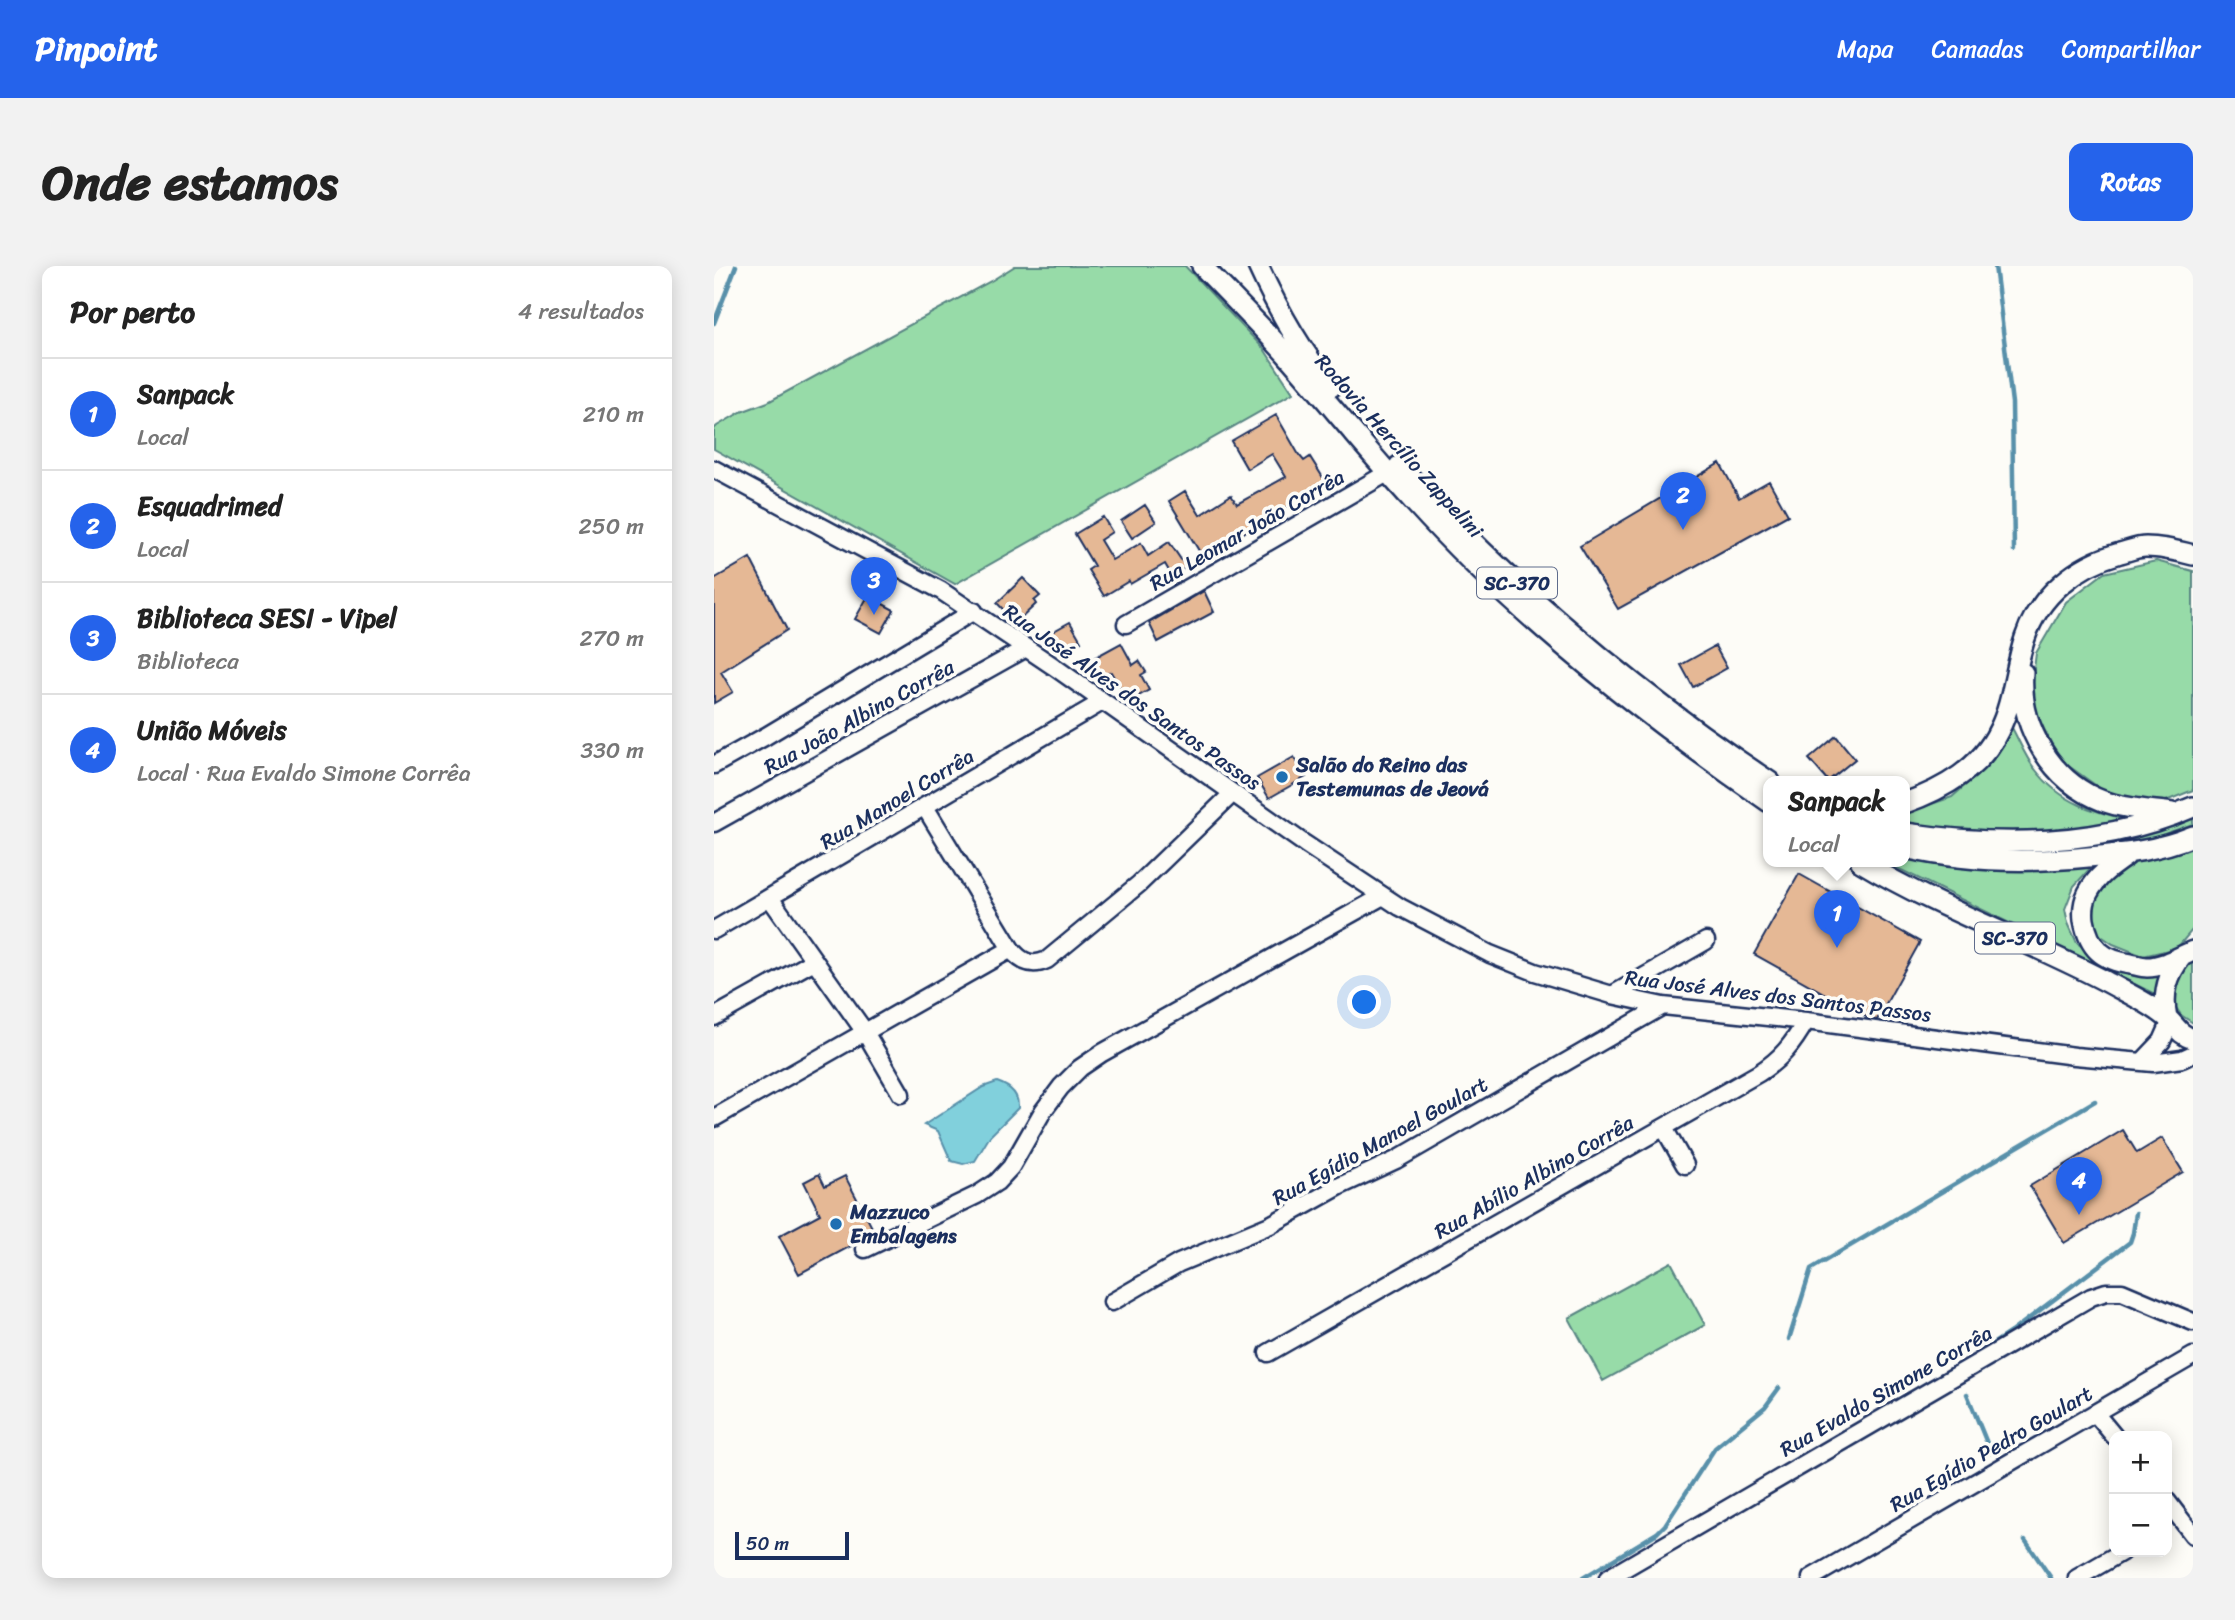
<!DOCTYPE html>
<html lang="pt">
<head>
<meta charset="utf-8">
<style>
  :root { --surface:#fff; --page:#f2f2f2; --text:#222; --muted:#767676; --line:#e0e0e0; --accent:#2563eb }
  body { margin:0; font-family:Sriracha,sans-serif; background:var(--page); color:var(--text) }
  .controls { position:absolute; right:21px; bottom:21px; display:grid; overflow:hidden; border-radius:14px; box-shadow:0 4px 18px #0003 }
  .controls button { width:63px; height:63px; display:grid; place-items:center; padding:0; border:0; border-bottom:2px solid var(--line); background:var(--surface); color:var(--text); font:35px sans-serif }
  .scale { position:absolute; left:21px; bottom:18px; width:114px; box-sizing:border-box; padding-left:7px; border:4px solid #1b2f5e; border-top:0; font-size:19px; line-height:24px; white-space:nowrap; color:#1b2f5e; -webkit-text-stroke:5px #fdfcf7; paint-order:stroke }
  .you { position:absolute; left:651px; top:737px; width:24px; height:24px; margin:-18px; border:5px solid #fff; border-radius:50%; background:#1a73e8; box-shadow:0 0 0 10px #1a73e833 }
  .badge { display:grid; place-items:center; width:46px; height:46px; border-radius:50%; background:var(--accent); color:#fff; font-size:23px; font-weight:700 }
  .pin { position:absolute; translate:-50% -58px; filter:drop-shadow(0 2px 4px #0008) }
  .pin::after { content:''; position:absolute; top:37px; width:24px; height:21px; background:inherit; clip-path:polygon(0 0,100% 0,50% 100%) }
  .popup { position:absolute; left:1049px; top:510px; width:147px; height:91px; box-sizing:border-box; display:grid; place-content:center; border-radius:14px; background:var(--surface); filter:drop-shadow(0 2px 5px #0005); font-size:23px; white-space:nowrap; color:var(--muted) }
  .popup b { font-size:26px; color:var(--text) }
  .popup::after { content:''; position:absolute; left:50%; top:100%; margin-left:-14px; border:14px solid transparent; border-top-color:var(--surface) }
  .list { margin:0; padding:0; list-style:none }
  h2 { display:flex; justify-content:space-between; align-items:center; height:91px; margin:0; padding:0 28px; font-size:30px }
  h2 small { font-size:23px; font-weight:400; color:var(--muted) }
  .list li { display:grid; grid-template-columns:46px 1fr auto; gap:21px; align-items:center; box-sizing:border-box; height:112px; padding:0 28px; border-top:2px solid var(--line) }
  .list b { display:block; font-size:26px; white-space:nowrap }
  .list p { margin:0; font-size:23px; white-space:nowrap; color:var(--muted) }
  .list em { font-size:23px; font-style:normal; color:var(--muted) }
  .map { position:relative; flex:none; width:1479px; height:1312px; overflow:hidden; border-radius:14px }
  header { display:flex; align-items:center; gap:42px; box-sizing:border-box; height:98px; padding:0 35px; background:var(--accent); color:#fff }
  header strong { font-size:33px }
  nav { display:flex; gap:38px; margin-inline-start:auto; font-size:24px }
  .intro { display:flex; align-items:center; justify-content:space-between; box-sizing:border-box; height:168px; padding:0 42px }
  h1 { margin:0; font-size:49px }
  .button { padding:18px 32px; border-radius:14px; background:var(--accent); color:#fff; font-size:24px; font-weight:700 }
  main { display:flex; gap:42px; padding:0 42px }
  aside { flex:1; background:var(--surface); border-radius:14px; box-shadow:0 4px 18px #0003 }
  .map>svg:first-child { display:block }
  .green { fill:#97dba8; stroke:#598583; stroke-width:2 }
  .water { fill:#81d0dc; stroke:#5890aa; stroke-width:2 }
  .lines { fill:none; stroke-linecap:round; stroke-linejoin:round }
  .stream { stroke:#5890aa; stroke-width:4.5 }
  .building { fill:#e5b895; stroke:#1b2f5e; stroke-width:2 }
  .minor-casing { stroke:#1b2f5e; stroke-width:21 }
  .major-casing { stroke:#1b2f5e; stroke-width:24 }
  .minor { stroke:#fdfcf7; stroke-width:16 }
  .major { stroke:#fdfcf7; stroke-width:19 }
  .poi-dot { fill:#1f6fb2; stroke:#fdfcf7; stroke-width:2.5 }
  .labels { text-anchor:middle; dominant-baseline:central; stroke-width:7; stroke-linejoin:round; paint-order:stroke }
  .shield { fill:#fdfcf7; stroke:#5f6c8c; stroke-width:2 }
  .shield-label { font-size:19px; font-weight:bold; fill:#1b2f5e }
  .street-label { font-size:21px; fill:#1b2f5e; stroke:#fdfcf7 }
  .poi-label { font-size:21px; font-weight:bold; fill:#1b2f5e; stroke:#fdfcf7; text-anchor:start }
</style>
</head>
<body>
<header>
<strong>Pinpoint</strong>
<nav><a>Mapa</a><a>Camadas</a><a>Compartilhar</a></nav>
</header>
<div class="intro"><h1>Onde estamos</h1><a class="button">Rotas</a></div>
<main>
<aside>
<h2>Por perto<small>4 resultados</small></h2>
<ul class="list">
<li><span class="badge">1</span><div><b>Sanpack</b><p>Local</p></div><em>210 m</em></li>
<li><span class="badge">2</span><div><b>Esquadrimed</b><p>Local</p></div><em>250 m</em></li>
<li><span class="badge">3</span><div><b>Biblioteca SESI - Vipel</b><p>Biblioteca</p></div><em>270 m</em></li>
<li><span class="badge">4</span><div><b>União Móveis</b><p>Local · Rua Evaldo Simone Corrêa</p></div><em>330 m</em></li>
</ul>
</aside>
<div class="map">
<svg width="1479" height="1312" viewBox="0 0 1479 1312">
  <rect width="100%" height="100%" fill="#fdfcf7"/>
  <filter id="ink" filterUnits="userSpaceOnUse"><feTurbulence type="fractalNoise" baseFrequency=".0143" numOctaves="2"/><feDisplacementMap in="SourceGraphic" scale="14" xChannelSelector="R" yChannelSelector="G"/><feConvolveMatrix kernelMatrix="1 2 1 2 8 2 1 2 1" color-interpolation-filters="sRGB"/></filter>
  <g filter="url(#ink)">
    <path class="green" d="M301 0H471L550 83 579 127 241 318 0 183V163L3 160 27 146 54 136 277 15Z
      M1442 295 1479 305V524L1442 539 1391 526 1345 493 1316 435 1322 387 1352 336 1390 307Z
      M1297 460C1305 474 1311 491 1321 503 1347 538 1381 546 1420 555L1376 563 1296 566 1233 565 1191 555V547L1238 531 1272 501Z
      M1479 547V558L1430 575 1389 584 1293 590 1237 579Z
      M1479 581V663L1463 682 1429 690 1399 678 1380 665 1377 642 1386 618 1410 597Z
      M1191 589 1381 597 1360 620 1351 643 1354 657 1363 677 1397 701 1455 704 1447 731 1171 596H1191Z
      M1479 691V757L1467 749 1461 740 1458 730 1461 709Z
      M957 996 991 1059 889 1115 855 1052Z"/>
    <path class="water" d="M283 816C295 820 305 828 304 842L276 870 261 895 249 898 237 895 224 865 210 859 269 821Z"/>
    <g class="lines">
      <path class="stream" d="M1281 0 1298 137 1300 285
        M0 57 22 0
        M1075 1073 1097 1003 1381 835
        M1259 1091 1297 1066 1416 976 1419 967 1422 947
        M1253 1128 1277 1187
        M1311 1274 1337 1312
        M869 1312 943 1267 951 1259 1001 1182 1051 1141 1065 1122"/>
    </g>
    <path class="building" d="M562 149 585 189 590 195 596 191 613 218 587 235 586 234 540 260 490 293 455 235 471 225 486 249 517 229 523 238 572 211 558 188 533 203 517 175Z
      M1006 197 1025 232 1055 215 1074 249 904 343 866 280Z
      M431 239 442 256 418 272 407 255Z
      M389 251 398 266 386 274 398 294 427 277 434 290 455 276 472 301 458 310 451 298 416 318 415 315 390 330 374 304 380 300 361 268Z
      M36 292 73 364 7 406 19 426 0 437V313Z
      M309 312 326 330 320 335 322 338 302 357 283 337Z
      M490 325 500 346 444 376 435 357Z
      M154 330 180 344 167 367 141 353Z
      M356 356 367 375 348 385 331 370Z
      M407 377 419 399 425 395 432 406 427 409 435 424 414 436 397 406 387 411 378 393Z
      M1001 380 1013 402 979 421 967 399Z
      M1122 470 1141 493 1114 515 1095 493Z
      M580 491 592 511 555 532 543 512Z
      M1085 608 1206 676 1163 754 1156 753 1040 688Z
      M1409 864 1423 887 1448 872 1469 906 1350 977 1316 920Z
      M105 908 111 920 131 910 161 967 85 1008 65 970 106 948 90 916Z"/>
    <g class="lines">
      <g class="minor-casing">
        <path id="minor" d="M0 203 226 324 339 400 591 578 686 641 776 688 821 706 898 729 949 740 1092 755 1361 790 1439 797 1468 793 1479 788
          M412 358 675 206
          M0 499 52 470 260 345
          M211 541 297 683
          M0 557 312 382
          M56 632 151 766 187 828
          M0 664 388 436
          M898 729 992 675
          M0 751 100 695
          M1428 796 1448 775 1456 757
          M0 852 297 683C307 696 318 701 333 694L425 618 519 527
          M950 862 971 899
          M151 983 263 929 283 916 297 901 329 845 347 821 366 802 388 787 669 630
          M398 1036 465 997 556 959 626 920 682 894 949 740
          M554 1087 1045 807C1067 793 1079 778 1092 755
          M1381 1147 1400 1170
          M1453 1235 1479 1269
          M894 1312 1377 1031 1392 1026H1408L1479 1056
          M1097 1312 1479 1090
          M1363 1312 1408 1286"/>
      </g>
      <g class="major-casing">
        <path id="major" d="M488 0C516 29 545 58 572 88 615 137 656 188 700 236 803 350 929 449 1055 536
          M544 0C564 44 586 84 617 121
          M685 200C795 319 920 426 1056 516
          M1309 407C1305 461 1338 516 1389 535 1411 543 1436 544 1458 547
          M1191 537C1230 523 1267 502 1285 464 1299 437 1301 401 1311 372 1325 329 1363 299 1406 287 1414 285 1423 281 1432 281 1448 281 1464 285 1479 289
          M1191 567C1286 581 1390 580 1479 541
          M1191 582C1251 596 1313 597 1374 591 1411 588 1445 584 1479 570
          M1412 590C1396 601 1383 610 1374 627 1370 635 1369 646 1370 654 1375 682 1388 694 1417 698 1422 699 1428 701 1433 701 1449 701 1465 691 1479 685
          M1147 596C1225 643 1311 673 1391 715 1411 726 1434 736 1451 750 1462 759 1464 768 1479 773
          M1453 752C1448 728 1453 709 1468 690"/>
      </g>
      <use href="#minor" class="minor"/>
      <use href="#major" class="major"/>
    </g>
  </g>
  <g class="poi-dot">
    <circle cx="568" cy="511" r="7"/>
    <circle cx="122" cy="958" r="7"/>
  </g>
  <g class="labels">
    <g class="shield">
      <rect x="763" y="301.5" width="80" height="31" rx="5"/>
      <rect x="1261" y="656.5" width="80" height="31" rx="5"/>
    </g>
    <g class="shield-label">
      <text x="803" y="317">SC-370</text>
      <text x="1301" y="672">SC-370</text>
    </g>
    <g class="street-label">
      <text transform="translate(685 180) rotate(48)">Rodovia Hercílio Zappelini</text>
      <text transform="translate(533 264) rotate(-30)">Rua Leomar João Corrêa</text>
      <text transform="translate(418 431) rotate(35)">Rua José Alves dos Santos Passos</text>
      <text transform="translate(145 451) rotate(-29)">Rua João Albino Corrêa</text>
      <text transform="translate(183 533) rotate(-31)">Rua Manoel Corrêa</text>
      <text transform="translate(1064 730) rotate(7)">Rua José Alves dos Santos Passos</text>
      <text transform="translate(666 875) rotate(-29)">Rua Egídio Manoel Goulart</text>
      <text transform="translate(820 911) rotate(-30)">Rua Abílio Albino Corrêa</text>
      <text transform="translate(1172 1125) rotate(-30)">Rua Evaldo Simone Corrêa</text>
      <text transform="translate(1277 1183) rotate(-30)">Rua Egídio Pedro Goulart</text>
    </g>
    <g class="poi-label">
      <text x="582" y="499">Salão do Reino das<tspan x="582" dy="24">Testemunas de Jeová</tspan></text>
      <text x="136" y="946">Mazzuco<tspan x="136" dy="24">Embalagens</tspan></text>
    </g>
  </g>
</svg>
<div class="controls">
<button>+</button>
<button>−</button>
</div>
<div class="scale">50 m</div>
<div class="you"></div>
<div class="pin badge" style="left:1123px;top:682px">1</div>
<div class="popup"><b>Sanpack</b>Local</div>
<div class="pin badge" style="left:969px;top:264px">2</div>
<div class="pin badge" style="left:160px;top:349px">3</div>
<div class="pin badge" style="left:1365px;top:949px">4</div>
</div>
</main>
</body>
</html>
